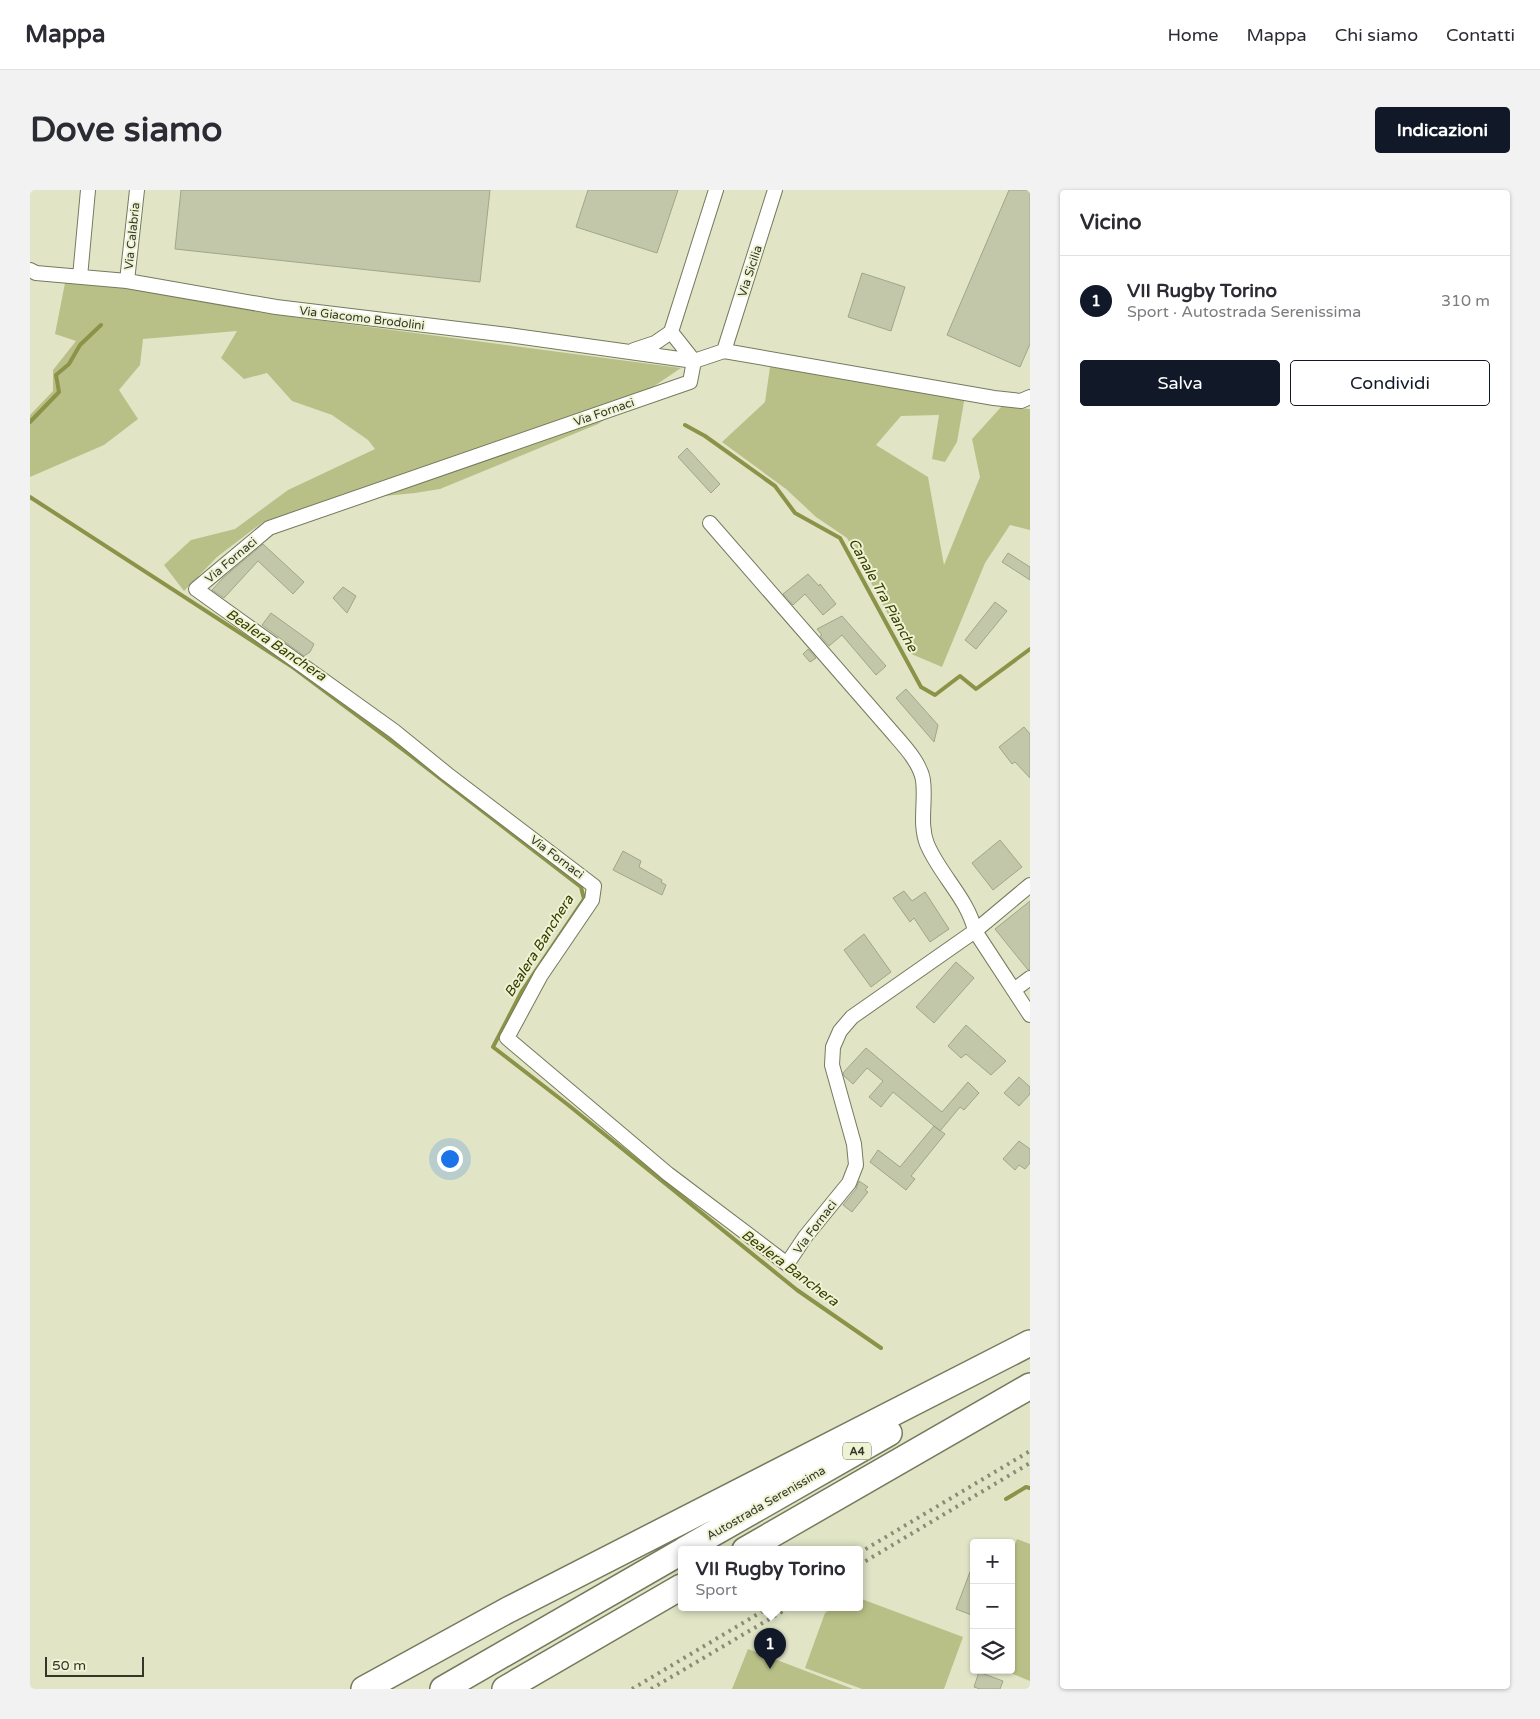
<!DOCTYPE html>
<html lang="it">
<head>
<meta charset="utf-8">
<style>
  :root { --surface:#fff; --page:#f2f2f3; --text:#2b2b33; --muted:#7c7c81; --line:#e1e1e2; --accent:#111827 }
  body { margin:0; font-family:"Varela Round",sans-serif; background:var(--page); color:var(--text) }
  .controls { position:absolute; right:15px; bottom:15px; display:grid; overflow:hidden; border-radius:5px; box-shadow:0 1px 4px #0004 }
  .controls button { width:45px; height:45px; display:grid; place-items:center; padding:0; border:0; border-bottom:1px solid var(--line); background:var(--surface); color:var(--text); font:25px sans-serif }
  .scale { position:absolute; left:15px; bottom:12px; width:99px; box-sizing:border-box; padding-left:5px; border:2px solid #34362a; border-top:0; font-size:14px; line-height:18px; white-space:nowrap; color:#34362a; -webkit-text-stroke:4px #eef3d3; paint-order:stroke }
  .you { position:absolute; left:419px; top:968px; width:18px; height:18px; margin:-12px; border:4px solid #fff; border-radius:50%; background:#1a73e8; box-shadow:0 0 0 8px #1a73e833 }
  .badge { display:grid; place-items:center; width:32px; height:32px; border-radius:50%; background:var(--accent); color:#fff; font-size:16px; font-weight:700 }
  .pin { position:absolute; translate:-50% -41px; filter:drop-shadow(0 1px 2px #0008) }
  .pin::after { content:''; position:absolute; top:26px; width:18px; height:15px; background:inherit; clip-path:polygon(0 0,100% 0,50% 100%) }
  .popup { position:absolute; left:648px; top:1356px; width:185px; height:65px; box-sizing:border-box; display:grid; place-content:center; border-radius:5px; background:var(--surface); filter:drop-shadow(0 1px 4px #0005); font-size:16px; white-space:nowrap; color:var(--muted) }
  .popup b { font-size:19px; color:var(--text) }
  .popup::after { content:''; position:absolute; left:50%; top:100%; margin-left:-10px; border:10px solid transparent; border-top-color:var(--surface) }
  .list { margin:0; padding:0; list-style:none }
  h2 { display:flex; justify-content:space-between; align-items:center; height:65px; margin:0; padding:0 20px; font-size:21px }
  h2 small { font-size:16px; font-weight:400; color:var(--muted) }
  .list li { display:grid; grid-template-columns:32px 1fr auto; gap:15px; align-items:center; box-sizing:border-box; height:90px; padding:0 20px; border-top:1px solid var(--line) }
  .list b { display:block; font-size:19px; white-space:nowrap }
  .list p { margin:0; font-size:16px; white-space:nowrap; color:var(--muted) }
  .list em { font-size:16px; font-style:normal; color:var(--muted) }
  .actions { display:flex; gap:10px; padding:15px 20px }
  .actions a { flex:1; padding:11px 0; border:1px solid var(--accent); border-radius:5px; text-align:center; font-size:18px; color:var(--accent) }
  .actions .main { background:var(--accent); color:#fff }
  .icon { flex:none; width:28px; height:28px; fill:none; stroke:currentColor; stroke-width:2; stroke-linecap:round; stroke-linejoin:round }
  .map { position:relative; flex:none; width:1000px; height:1499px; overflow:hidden; border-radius:5px }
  header { display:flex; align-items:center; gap:30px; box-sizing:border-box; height:70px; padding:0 25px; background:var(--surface); border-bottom:1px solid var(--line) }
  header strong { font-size:24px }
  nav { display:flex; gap:28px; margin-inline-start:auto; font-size:18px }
  .intro { display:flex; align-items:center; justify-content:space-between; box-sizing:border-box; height:120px; padding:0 30px }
  h1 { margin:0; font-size:35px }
  .button { padding:12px 22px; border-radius:5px; background:var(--accent); color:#fff; font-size:18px; font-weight:700 }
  main { display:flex; gap:30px; padding:0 30px }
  aside { flex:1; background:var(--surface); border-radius:5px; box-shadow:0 1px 4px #0004 }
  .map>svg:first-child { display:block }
  .green { fill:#b9c087 }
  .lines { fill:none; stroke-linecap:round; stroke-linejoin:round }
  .stream { stroke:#8b9348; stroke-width:4 }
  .building { fill:#c2c7a9; stroke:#a2a689 }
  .minor-casing { stroke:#767a5d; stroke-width:16 }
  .motorway-casing { stroke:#767a5d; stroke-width:28 }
  .minor { stroke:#fff; stroke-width:14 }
  .motorway { stroke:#fff; stroke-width:25 }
  .rail { stroke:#898c77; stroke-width:4; stroke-dasharray:2.5 5; stroke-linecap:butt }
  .labels { text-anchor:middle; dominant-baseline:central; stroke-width:4; stroke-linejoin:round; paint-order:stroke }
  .shield { fill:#eef3d3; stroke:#6c6f5d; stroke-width:1 }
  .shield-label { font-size:11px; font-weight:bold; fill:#34362a }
  .street-label { font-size:12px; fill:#34362a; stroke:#eef3d3 }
  .water-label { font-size:14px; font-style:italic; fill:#373c00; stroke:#eef3d3 }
</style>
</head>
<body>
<header>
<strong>Mappa</strong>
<nav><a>Home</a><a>Mappa</a><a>Chi siamo</a><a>Contatti</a></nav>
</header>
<div class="intro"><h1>Dove siamo</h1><a class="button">Indicazioni</a></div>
<main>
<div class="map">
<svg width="1000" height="1499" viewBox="0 0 1000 1499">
  <rect width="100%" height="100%" fill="#e1e5c6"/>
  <path class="green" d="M35 93 95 98 234 123 651 178 568 234 410 299 385 303 293 312 233 332 187 367 154 401 134 375 161 350 205 339 258 300 345 259 338 250 302 225 262 211 237 183 214 189 191 168 207 141 113 149 110 175 89 200 108 229 74 255 0 287V225L23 201V180L46 151 25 144Z
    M740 177 935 206 927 252 915 272 902 269 909 225 871 226 846 255 898 287 914 375 950 287 942 249 972 216 1000 219V340L980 335 955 373 912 477 879 463 817 348 786 327 756 299 692 252 735 212Z
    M987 1349 1000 1354V1491L973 1480H981V1364Z
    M829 1408 933 1447 914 1499H832L775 1478 795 1423 802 1418H829Z
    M718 1459 823 1499H702Z"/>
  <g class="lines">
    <path class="stream" d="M0 232 29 202 26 185 39 174 50 155 71 135
      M655 235 675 246 745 296 765 323 810 348 891 497 905 505 930 486 946 499 1000 459
      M0 307 261 476 380 565 551 697 554 709 492 801 463 857 537 914 767 1100 851 1158
      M976 1309 996 1297 1000 1298"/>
  </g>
  <path class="building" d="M151 0H460L450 92 145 59Z
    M558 0H648L627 63 546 37Z
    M979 0H1000V154L990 177 917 145Z
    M832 83 875 97 861 141 818 127Z
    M657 258 690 294 681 303 648 267Z
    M233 354 274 392 263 404 228 371 194 408 182 400 193 388Z
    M978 363 1000 377V390L972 372Z
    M778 384 789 396 790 394 806 414 793 425 775 404 763 415 753 404Z
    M313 397 326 406 317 423 303 408Z
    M965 412 977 421 946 459 935 450Z
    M241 423 284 454 280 462 274 466 232 435Z
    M812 426 856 476 846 485 812 445 799 456 790 446 792 445 787 439Z
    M778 459 786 468 780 472 773 464Z
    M876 499 908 535 904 552 866 508Z
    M994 537 1000 544V588L985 572 982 574 969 557Z
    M970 650 992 677 963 700 942 673Z
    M593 661 611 671 609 677 632 690 631 692 636 695 632 705 583 680Z
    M874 701 882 711 895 702 919 739 900 752 884 728 880 732 863 708Z
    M1000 711V779L998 780 965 739Z
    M834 744 861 782 841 797 814 760Z
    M926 772 944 788 904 833 886 817Z
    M936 835 976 871 961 885 936 864 931 868 918 856Z
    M836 858 912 922 938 892 949 903 934 920 930 917 910 941 863 902 851 917 839 907 853 891 837 878 823 894 814 886 813 883Z
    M989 887 1000 897V904L989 916 974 903Z
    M904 936 915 944 881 986 885 989 876 1000 840 972 848 960 870 977Z
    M989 951 1000 959V973L995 979 989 975 985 980 973 969Z
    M829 991 838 997 835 1000 838 1002 822 1022 813 1015 826 999Z
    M943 1374 944 1375V1426L926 1419Z
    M949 1482 973 1491 970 1499H950L944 1497Z"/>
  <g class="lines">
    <g class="minor-casing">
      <path id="minor" d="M0 80 6 83 97 91 246 117 478 145 664 171 694 161 964 208 991 211 1000 207
        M50 87 58 0
        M97 91 107 0
        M641 142 686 0
        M641 142 664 171
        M604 160 625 153 641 142
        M694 161 745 0
        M664 171 660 192 239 338 166 399 364 541 417 584 564 696 562 710 511 785 477 848 638 984 757 1074 775 1047 819 993 826 975 824 954 802 875 803 857 810 841 822 827 945 741 1000 695
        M680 333 862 542C873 555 890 572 893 590 896 612 889 633 897 654 910 685 938 709 945 741L1000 825
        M984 800 1000 788"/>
    </g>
    <g class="motorway-casing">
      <path id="motorway" d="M654 1360 859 1243
        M715 1360 1000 1196
        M334 1499 478 1420 1000 1153
        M413 1499 651 1362
        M475 1499 651 1397"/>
    </g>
    <use href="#minor" class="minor"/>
    <use href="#motorway" class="motorway"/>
    <path class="rail" d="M829 1363 1000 1261
      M829 1375 1000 1273
      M602 1499 738 1418
      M621 1499 758 1418"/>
  </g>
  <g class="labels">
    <rect class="shield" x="813" y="1252.5" width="28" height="17" rx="4"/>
    <g class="shield-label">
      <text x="827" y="1261">A4</text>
    </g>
    <g class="street-label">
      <text transform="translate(102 46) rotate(-84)">Via Calabria</text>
      <text transform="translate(720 81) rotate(-72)">Via Sicilia</text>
      <text transform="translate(332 128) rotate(7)">Via Giacomo Brodolini</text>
      <text transform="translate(574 222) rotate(-19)">Via Fornaci</text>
      <text transform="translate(201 370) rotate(-40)">Via Fornaci</text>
      <text transform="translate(527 667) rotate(37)">Via Fornaci</text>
      <text transform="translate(785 1037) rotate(-53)">Via Fornaci</text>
      <text transform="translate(736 1313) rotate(-30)">Autostrada Serenissima</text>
    </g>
    <g class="water-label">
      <text transform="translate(853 405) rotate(61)">Canale Tra Pianche</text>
      <text transform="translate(246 455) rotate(34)">Bealera Banchera</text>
      <text transform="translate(509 756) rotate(-58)">Bealera Banchera</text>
      <text transform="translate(760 1078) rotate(37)">Bealera Banchera</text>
    </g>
  </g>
</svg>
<div class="controls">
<button>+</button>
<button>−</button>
<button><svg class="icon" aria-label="layers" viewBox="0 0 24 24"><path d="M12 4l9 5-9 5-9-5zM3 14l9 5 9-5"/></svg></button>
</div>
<div class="scale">50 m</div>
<div class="you"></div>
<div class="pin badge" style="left:740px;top:1479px">1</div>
<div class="popup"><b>VII Rugby Torino</b>Sport</div>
</div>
<aside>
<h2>Vicino<small></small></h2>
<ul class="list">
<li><span class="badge">1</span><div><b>VII Rugby Torino</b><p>Sport · Autostrada Serenissima</p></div><em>310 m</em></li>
</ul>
<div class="actions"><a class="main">Salva</a><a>Condividi</a></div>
</aside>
</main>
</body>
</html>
